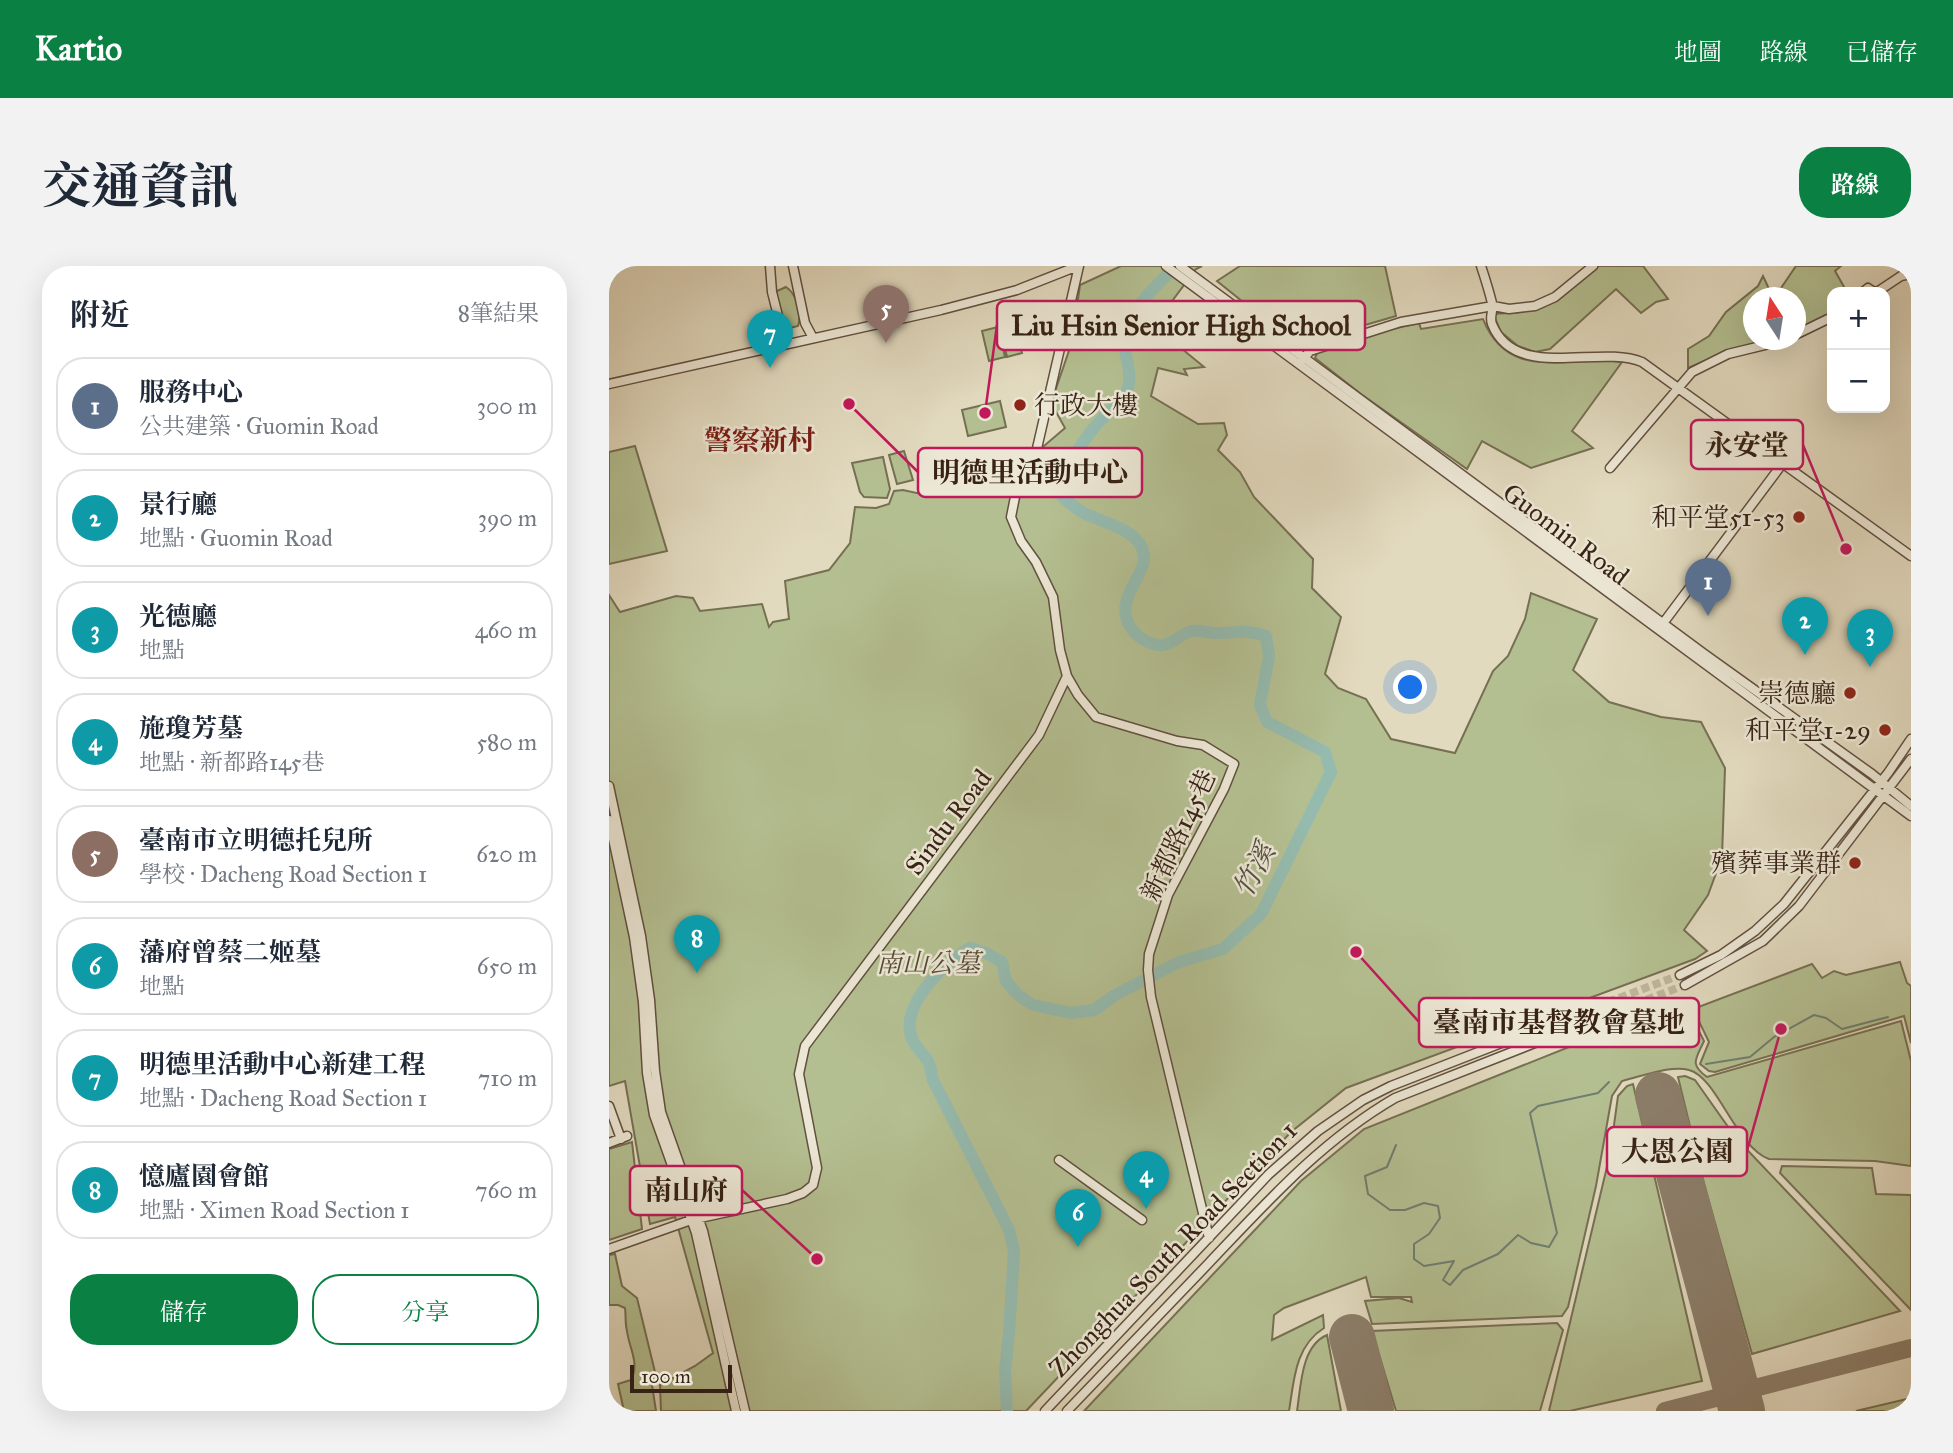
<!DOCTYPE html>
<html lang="zh-TW">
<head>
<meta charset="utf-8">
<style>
  :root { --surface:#fff; --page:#f2f2f3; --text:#1f2937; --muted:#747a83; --line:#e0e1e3; --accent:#0b8043 }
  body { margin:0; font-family:"IM FELL Great Primer","Noto Serif TC",serif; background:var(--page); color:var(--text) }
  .controls { position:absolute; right:21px; top:21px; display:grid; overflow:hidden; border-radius:14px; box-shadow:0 7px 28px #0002 }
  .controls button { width:63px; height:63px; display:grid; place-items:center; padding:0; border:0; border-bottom:2px solid var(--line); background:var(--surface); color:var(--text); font:35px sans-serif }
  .compass { position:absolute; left:1134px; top:21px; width:63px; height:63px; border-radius:50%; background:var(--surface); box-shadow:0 7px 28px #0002; rotate:348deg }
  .scale { position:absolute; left:21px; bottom:18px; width:102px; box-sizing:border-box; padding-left:7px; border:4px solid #372215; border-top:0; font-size:19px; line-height:24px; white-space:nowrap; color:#372215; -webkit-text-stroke:5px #ece7d5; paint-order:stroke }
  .you { position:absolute; left:802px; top:422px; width:24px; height:24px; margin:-18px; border:5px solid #fff; border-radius:50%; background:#1a73e8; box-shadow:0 0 0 10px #1a73e833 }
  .badge { display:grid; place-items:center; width:46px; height:46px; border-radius:50%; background:var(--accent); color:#fff; font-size:23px; font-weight:700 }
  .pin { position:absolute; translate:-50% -58px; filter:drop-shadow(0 2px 4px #0008) }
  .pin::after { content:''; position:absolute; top:37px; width:24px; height:21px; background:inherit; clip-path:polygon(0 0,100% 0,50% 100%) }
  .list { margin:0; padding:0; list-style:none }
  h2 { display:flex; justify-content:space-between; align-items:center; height:91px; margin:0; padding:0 28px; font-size:30px }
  h2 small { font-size:23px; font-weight:400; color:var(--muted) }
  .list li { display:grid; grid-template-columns:46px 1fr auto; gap:21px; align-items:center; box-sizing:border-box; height:98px; margin:0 14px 14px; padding:0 14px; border:2px solid var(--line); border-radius:28px }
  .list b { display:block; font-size:26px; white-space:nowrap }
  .list p { margin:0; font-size:23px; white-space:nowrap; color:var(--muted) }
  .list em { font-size:23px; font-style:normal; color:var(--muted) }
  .actions { display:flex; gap:14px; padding:21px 28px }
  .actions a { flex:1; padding:16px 0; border:2px solid var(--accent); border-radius:28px; text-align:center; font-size:24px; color:var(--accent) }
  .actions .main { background:var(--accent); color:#fff }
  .map { position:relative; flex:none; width:1302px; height:1145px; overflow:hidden; border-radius:28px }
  header { display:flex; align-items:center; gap:42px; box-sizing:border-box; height:98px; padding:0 35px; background:var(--accent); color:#fff }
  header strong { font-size:33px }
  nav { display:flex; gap:38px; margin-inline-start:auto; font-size:24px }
  .intro { display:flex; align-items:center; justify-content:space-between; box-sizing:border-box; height:168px; padding:0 42px }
  h1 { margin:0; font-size:49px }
  .button { padding:18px 32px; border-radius:28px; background:var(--accent); color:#fff; font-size:24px; font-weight:700 }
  main { display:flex; gap:42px; padding:0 42px }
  aside { flex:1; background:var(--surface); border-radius:28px; box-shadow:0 7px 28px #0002 }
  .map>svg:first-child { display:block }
  .green { fill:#b4bf91; stroke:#767053; stroke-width:2 }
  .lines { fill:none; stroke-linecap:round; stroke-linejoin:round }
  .stream { stroke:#6f7e71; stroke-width:2 }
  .river { stroke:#95bbaf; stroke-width:12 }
  .taxiway { stroke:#8c7e6a; stroke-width:18 }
  .runway { stroke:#8c7e6a; stroke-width:46 }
  .minor-tunnel { stroke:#c0b59d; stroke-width:8; stroke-dasharray:8 4; stroke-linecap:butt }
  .minor-casing { stroke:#625040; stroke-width:11 }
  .minor { stroke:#ece7d5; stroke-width:8 }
  .poi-dot { fill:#8f2418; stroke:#ece7d5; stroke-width:2.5 }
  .labels { text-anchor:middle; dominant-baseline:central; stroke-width:5; stroke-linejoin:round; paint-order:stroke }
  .poi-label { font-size:26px; fill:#372215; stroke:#ece7d5; text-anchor:end }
  .street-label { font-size:26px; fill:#372215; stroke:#ece7d5 }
  .park-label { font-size:26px; font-style:italic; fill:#564934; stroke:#ece7d5 }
  .neighbourhood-label { font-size:28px; font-weight:bold; fill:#7a1f14; stroke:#ece7d5 }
  .water-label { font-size:28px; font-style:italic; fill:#535043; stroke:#ece7d5 }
  .leader { fill:none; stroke:#c2185b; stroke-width:2.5 }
  .callout-dot { fill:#c2185b; stroke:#ece7d5; stroke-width:2.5 }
  .callout { fill:#ece7d5; stroke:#c2185b; stroke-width:2.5 }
  .callout-label { font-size:28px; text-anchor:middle; font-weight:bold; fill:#372215 }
</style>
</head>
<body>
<header>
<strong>Kartio</strong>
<nav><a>地圖</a><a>路線</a><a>已儲存</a></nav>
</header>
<div class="intro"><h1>交通資訊</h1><a class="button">路線</a></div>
<main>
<aside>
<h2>附近<small>8筆結果</small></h2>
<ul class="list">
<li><span class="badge" style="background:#5c6f8a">1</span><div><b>服務中心</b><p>公共建築 · Guomin Road</p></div><em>300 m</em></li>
<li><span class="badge" style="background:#0f9aa8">2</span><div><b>景行廳</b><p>地點 · Guomin Road</p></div><em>390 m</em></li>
<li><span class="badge" style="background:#0f9aa8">3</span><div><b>光德廳</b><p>地點</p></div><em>460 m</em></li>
<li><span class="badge" style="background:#0f9aa8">4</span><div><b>施瓊芳墓</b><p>地點 · 新都路145巷</p></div><em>580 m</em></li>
<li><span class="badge" style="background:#8d6e63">5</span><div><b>臺南市立明德托兒所</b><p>學校 · Dacheng Road Section 1</p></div><em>620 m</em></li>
<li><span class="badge" style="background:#0f9aa8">6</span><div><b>藩府曾蔡二姬墓</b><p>地點</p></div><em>650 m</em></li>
<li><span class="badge" style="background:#0f9aa8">7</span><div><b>明德里活動中心新建工程</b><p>地點 · Dacheng Road Section 1</p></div><em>710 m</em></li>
<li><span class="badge" style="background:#0f9aa8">8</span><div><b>憶廬園會館</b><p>地點 · Ximen Road Section 1</p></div><em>760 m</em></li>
</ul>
<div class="actions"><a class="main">儲存</a><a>分享</a></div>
</aside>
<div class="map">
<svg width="1302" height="1145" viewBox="0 0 1302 1145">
  <rect width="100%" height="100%" fill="#e2dabf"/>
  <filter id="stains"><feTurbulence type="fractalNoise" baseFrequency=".00286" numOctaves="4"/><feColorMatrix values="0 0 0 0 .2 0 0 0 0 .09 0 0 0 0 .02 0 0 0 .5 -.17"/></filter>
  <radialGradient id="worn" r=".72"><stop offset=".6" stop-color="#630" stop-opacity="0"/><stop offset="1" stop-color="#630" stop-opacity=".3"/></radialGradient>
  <path class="green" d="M512 0H593L587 3 555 46 550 64 595 101 575 103 578 109 549 102 542 130 589 158 615 157 618 169 609 184 631 206 645 231 704 293 703 322 732 351 716 408 729 422 757 433 782 473 846 487 884 405 899 390 916 353 922 327 988 353 964 404 1000 436 1052 451 1092 456 1116 502 1113 591 1099 629 1075 664 1098 685 1086 693 737 822 682 866 417 1145H52L51 1119 86 1100 104 1087 66 951 41 958 16 815 0 820V329L11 346 67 330 84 332 91 345 153 338 160 361 164 356 180 353 176 315 220 304 241 277 246 241 267 242 280 238 285 225 294 224 312 228 342 208 414 189 435 180 456 162 442 137 463 76 471 19Z
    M631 0H776L787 50 691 78 685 77 608 15Z
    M990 0H1034L1059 33 1047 36 1032 47 1007 23 941 83 926 86 909 80 892 66 884 48 914 46 946 33Z
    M1187 0H1232L1226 5 1238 26H1223V48L1187 67 1186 32H1144V74H1173L1119 85 1079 102V83L1100 70 1117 46 1149 20 1154 10 1160 23 1172 22Z
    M177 21C188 28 193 48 189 60L177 63 174 57 167 29 168 25Z
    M874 53C900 119 961 88 1013 96L963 165 984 182 922 202 873 175 858 203 752 128 706 92 709 85 765 67 810 57 812 63Z
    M406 57 413 87 398 91 391 61Z
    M389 61 396 91 380 95 373 65Z
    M391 135 397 161 359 170 353 144Z
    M26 180 58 285 0 298V186Z
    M295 185 304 214 288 218 280 189Z
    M274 191 281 223 278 232 255 231 251 226 243 197Z
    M1291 696 1298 717 1302 720V777L1295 750 1106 806 1100 805 1091 798 1100 776 1084 743 1203 698 1213 712 1225 705 1237 709Z
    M1082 749 1095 775C1087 793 1080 798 1098 811L1292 755 1302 795V900L1266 895 1160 893C1127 881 1108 811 1080 804 1063 799 1037 809 1020 813L1013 815 1003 830 987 920 964 1020 959 1041 953 1050 763 1058 756 1035 790 1032 803 1036 802 1031H762L757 1011 675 1042 665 1049 663 1074 714 1049 715 1062C686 1080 685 1114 680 1145H475L692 915 755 863 995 767Z
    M1076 810 1086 814 1127 872 1291 1045 1143 1088 1095 918 1069 811Z
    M1024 818 1093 1115 961 1145H940L1001 888 1009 830 1018 820Z
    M23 876 33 963 0 974V883Z
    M1173 900 1263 902 1267 928 1302 929V1044L1171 907Z
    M6 988 13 1020 28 1032 46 1106 43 1119 47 1145H15L9 1118 22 1114C31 1097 20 1082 18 1065 16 1058 17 1050 16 1042L9 1039H0V989Z
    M948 1057 954 1064 931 1145H787L763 1065Z
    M718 1069 732 1145H688C692 1120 692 1080 718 1069Z
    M1302 1132V1145H1247Z"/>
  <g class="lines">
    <path class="stream" d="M1097 798 1141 791 1165 771 1205 749 1217 752 1233 763 1279 751
      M787 879 778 901 756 910 759 928 781 944H796L815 937 829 940 831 952 820 968 805 978V993L815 1000 845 995 834 1014 841 1019 854 1004 889 988 909 969 922 977 940 981 948 967 921 847 929 840 989 827 1000 816"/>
    <path class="river" d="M398 1145 396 1105 400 1068 405 985 400 964 324 814C322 809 322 802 320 797 316 789 308 783 304 775 288 741 335 697 361 682L377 687 393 696 397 715 409 729 424 739 462 747 485 744 506 729 570 696 614 683 652 648 722 506 716 486 658 456 651 439 660 390 657 370C637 362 624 368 604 367 597 366 590 364 583 365 570 368 562 381 549 379 538 377 528 371 522 362 501 331 545 306 533 282 525 264 500 258 484 251 472 247 462 239 453 230 456 201 474 172 495 151 503 143 512 137 517 127 525 111 516 90 514 73 512 52 552 15 567 0"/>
    <path class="taxiway" d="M1056 1145 1302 1082"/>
    <path class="runway" d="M1049 829 1133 1145
      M743 1071 762 1145"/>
    <path class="minor-tunnel" d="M954 753 1071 709
      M959 764 1076 719"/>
    <g class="minor-casing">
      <path id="minor" d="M161 0 163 26 176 78
        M184 0 196 57 204 72
        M557 0 1302 550
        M571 0 1094 387 1263 508 1302 540
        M872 0C876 12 880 25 883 37 885 44 880 51 883 58 906 116 989 78 1033 96L1302 290
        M1254 26 1259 22 1265 26
        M1268 26 1292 10 1302 8
        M1186 69 1223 51
        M694 93 701 85 792 56 884 40 900 43 926 40 946 31 984 0
        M0 118 332 44 408 24 469 0
        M1001 202 1083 106 1119 88 1177 74
        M1052 360 1174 197
        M458 410 469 429 487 451 568 475 594 479 625 498 615 523 559 629 540 688 539 704 542 731 600 972
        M0 520 32 670 41 734 46 805 52 846 94 965 136 1145
        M0 554 25 671 34 736 38 807 45 849 87 967 127 1145
        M1071 709 1112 689 1146 665 1175 638 1279 507 1302 473
        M1076 719 1154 675 1190 640 1302 493
        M0 840 12 873
        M0 877 18 870
        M450 894 533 954
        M0 983 82 954 178 933 194 927 204 919 208 902 190 808 196 780 430 469 458 410 451 384 444 331 427 296 412 275 402 251 406 231 426 191 470 0
        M436 1145 660 908 709 865 754 834 782 820 954 753
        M458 1145C505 1096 552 1047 599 998 657 937 712 875 786 832L959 764"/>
    </g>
    <use href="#minor" class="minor"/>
  </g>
  <g class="poi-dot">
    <circle cx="411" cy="139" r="7"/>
    <circle cx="1190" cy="251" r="7"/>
    <circle cx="1241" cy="427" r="7"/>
    <circle cx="1276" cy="464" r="7"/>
    <circle cx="1246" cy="597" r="7"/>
  </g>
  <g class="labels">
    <g class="poi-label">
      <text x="425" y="139" text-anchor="start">行政大樓</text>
      <text x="1176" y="251">和平堂51-53</text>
      <text x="1227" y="427">崇德廳</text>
      <text x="1262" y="464">和平堂1-29</text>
      <text x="1232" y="597">殯葬事業群</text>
    </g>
    <g class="street-label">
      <text transform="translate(957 268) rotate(37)">Guomin Road</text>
      <text transform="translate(339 556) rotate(-53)">Sindu Road</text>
      <text transform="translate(569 569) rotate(-65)">新都路145巷</text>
      <text transform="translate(564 983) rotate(-46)">Zhonghua South Road Section 1</text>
    </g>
    <g class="park-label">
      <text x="319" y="697">南山公墓</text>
    </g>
    <g class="neighbourhood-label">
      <text x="151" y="174">警察新村</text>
    </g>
    <g class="water-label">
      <text transform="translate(645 604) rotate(-62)">竹溪</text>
    </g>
  </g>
  <path class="leader" d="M376 147L388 59M1237 283L1194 179M240 138L309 206M747 686L810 756M1172 763L1138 885M208 993L133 924"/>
  <g class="callout-dot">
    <circle cx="376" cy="147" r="7"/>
    <circle cx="1237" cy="283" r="7"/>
    <circle cx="240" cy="138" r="7"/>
    <circle cx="747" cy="686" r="7"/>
    <circle cx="1172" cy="763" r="7"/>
    <circle cx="208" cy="993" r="7"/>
  </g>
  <g class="callout">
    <rect x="388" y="35" width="368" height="49" rx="7"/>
    <rect x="1082" y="154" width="112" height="49" rx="7"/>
    <rect x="309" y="182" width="224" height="49" rx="7"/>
    <rect x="810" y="732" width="280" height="49" rx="7"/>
    <rect x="998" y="861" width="140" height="49" rx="7"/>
    <rect x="21" y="900" width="112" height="49" rx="7"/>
  </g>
  <g class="callout-label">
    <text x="572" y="69">Liu Hsin Senior High School</text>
    <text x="1138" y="189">永安堂</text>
    <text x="421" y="216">明德里活動中心</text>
    <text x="950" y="766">臺南市基督教會墓地</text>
    <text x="1068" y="895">大恩公園</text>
    <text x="77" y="934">南山府</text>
  </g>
  <rect width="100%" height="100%" filter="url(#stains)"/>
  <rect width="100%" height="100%" fill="url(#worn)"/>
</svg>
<div class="controls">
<button>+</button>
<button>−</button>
</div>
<svg class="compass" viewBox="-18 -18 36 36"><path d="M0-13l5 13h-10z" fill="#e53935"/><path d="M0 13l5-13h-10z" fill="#747a83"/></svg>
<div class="scale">100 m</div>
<div class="you"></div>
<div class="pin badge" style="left:1099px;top:350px;background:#5c6f8a">1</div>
<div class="pin badge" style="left:1196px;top:389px;background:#0f9aa8">2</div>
<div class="pin badge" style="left:1261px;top:401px;background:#0f9aa8">3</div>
<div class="pin badge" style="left:537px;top:943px;background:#0f9aa8">4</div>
<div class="pin badge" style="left:277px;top:77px;background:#8d6e63">5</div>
<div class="pin badge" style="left:469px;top:981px;background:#0f9aa8">6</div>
<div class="pin badge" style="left:161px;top:102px;background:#0f9aa8">7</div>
<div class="pin badge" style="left:88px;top:707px;background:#0f9aa8">8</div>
</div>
</main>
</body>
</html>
